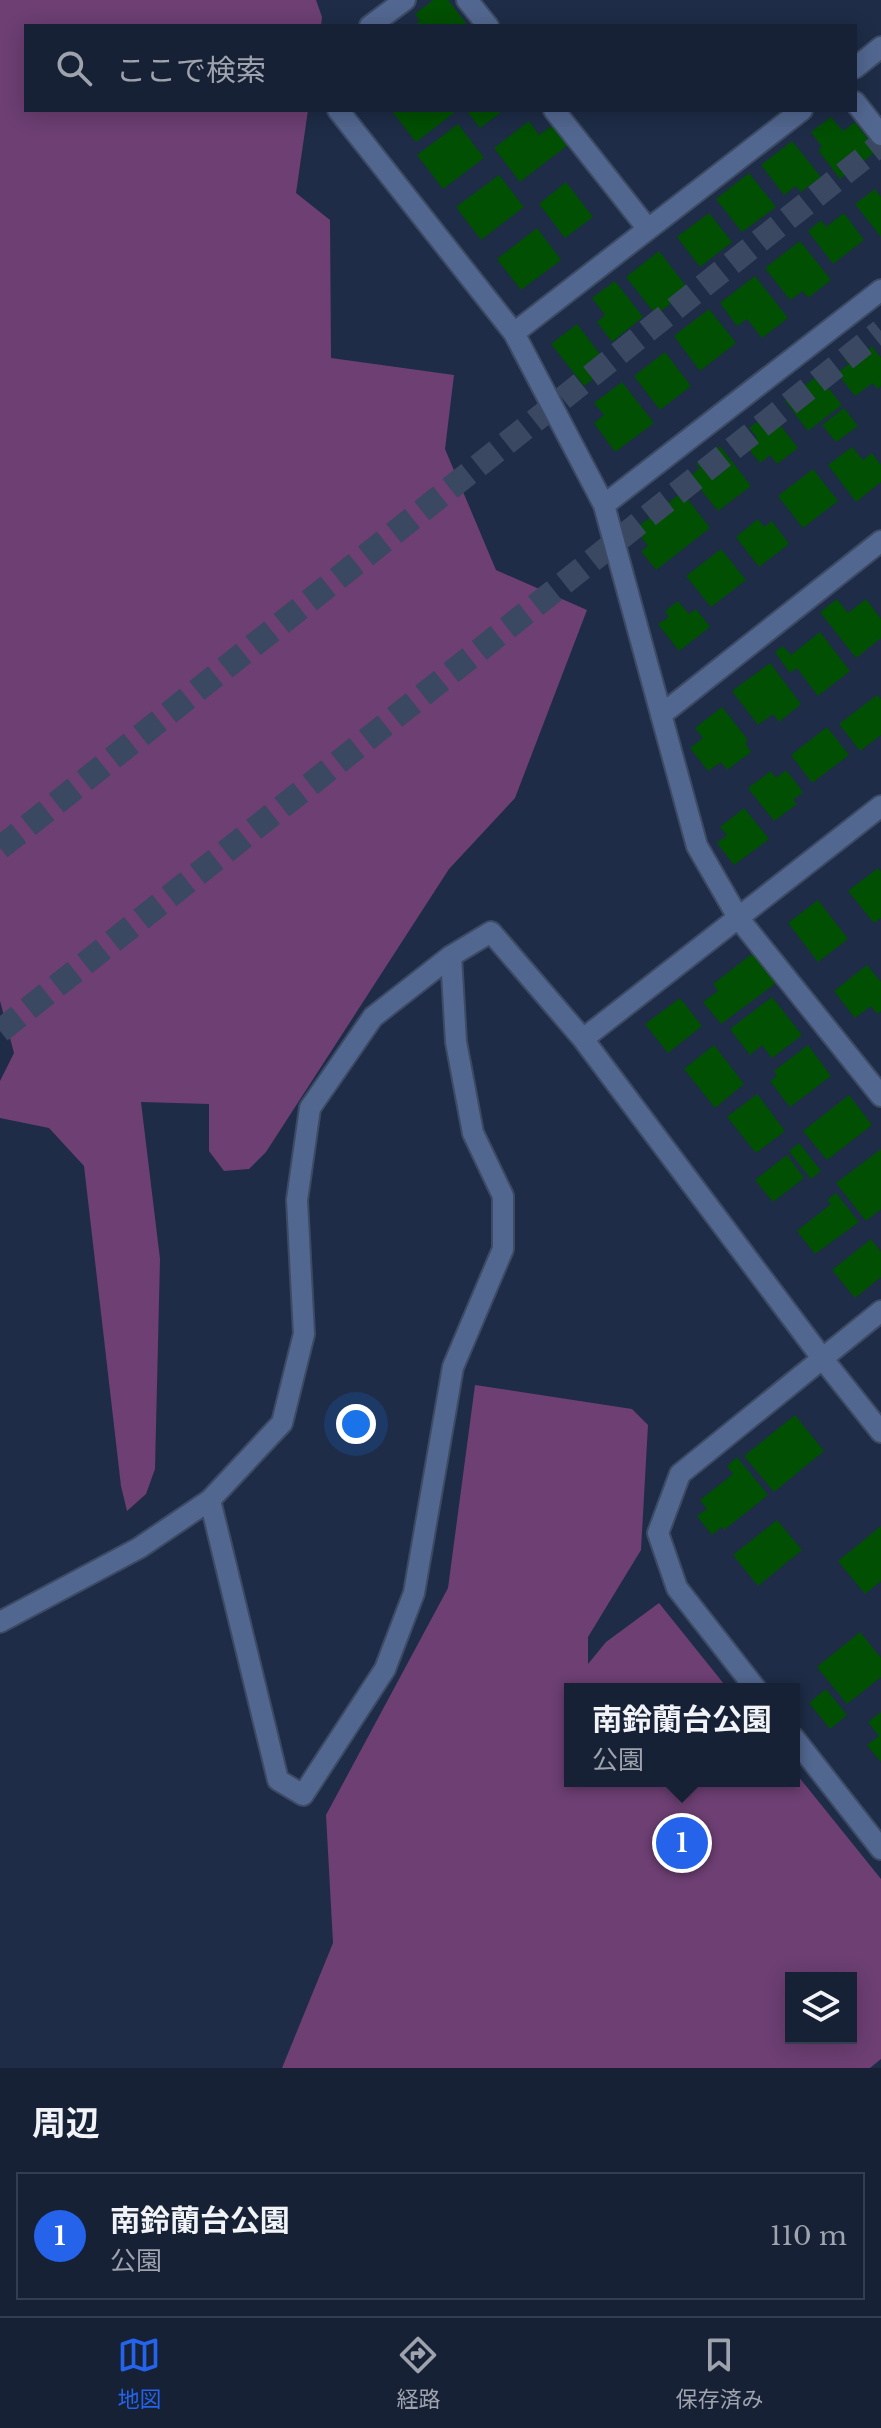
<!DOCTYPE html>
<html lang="ja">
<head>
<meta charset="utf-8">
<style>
  :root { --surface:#162135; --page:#232e41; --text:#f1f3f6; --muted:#9ea3ad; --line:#353e50; --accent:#2563eb }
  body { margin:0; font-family:"Libre Baskerville","Noto Sans JP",serif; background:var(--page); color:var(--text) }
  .controls { position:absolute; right:24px; bottom:24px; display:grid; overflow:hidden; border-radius:0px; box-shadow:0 4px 20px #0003 }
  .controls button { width:72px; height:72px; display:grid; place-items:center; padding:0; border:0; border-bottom:2px solid var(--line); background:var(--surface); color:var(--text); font:40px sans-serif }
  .you { position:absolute; left:356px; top:1424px; width:28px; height:28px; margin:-20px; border:6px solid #fff; border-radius:50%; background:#1a73e8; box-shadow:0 0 0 12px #1a73e833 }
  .badge { display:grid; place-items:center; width:52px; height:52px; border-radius:50%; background:var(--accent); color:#fff; font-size:26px; font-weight:700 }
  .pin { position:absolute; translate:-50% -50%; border:4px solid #fff; box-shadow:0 2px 8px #0006 }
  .popup { position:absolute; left:564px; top:1683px; width:236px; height:104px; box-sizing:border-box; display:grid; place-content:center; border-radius:0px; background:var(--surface); filter:drop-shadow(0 2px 6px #0005); font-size:26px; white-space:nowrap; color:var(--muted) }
  .popup b { font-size:30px; color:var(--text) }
  .popup::after { content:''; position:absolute; left:50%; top:100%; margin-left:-16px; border:16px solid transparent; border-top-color:var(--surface) }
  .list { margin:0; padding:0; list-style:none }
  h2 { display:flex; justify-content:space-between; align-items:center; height:104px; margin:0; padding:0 32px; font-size:34px }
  h2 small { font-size:26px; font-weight:400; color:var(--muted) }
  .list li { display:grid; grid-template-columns:52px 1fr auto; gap:24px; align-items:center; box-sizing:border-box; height:128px; margin:0 16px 16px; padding:0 16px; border:2px solid var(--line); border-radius:0px }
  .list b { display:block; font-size:30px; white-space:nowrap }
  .list p { margin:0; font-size:26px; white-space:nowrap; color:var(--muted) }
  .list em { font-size:26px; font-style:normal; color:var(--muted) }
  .icon { flex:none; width:44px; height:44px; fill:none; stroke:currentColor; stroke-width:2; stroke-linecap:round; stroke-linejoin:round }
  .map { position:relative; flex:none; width:881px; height:2068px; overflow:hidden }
  .search { position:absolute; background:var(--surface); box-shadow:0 4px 20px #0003; left:24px; right:24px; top:24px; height:88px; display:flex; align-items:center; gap:20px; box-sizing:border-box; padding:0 28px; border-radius:0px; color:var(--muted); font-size:30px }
  .sheet { height:248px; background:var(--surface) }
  nav { display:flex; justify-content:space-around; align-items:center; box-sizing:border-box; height:112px; border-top:2px solid var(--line); background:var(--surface); font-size:22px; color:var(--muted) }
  nav a { display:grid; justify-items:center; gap:4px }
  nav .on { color:var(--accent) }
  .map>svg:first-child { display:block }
  .green { fill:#6d3f73; fill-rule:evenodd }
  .building { fill:#014f03 }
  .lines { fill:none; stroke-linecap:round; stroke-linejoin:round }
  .highway-tunnel { stroke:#3a4862; stroke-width:24; stroke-dasharray:24 12; stroke-linecap:butt }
  .minor-casing { stroke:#3c4a63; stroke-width:24 }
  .minor { stroke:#526790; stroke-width:20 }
</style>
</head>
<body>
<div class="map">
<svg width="881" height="2068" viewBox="0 0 881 2068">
  <rect width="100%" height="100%" fill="#1e2c47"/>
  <path class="green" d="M0 0H316L322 17 321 26H26V110H308L296 193 330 220 331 358 454 375 445 449 496 570 587 610 515 798 449 869 266 1152 249 1169 224 1171 209 1151V1104L141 1102 160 1259 155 1469 146 1494 127 1511 121 1486 84 1166 49 1128 0 1118V1081L14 1053 0 1001Z
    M475 1385 632 1409 648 1425 641 1550 588 1637V1664L606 1642 659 1603 728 1689H570V1781H794V1771L881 1879V2059L870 2068H282L333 1943 326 1815 448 1588ZM851 1978V2038H791V1978Z"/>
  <path class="building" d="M433 0H448L466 23 463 26H413L420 21 415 14Z
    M391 110H452L454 113 416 142Z
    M466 110H504L480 128Z
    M831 117 843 131 855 122 877 151 840 179 818 150 822 147 811 132Z
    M529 121 539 135 553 125 568 145 520 182 494 148Z
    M458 124 484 158 443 189 417 155Z
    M792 141 821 177 801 192 796 186 784 195 761 165Z
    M749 173 776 207 742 232 716 199Z
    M499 175 524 207 481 240 456 207Z
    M566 182 593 217 565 238 539 204Z
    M875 189 881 197V237L855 204Z
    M709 213 732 242 700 267 677 237Z
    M844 213 864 240 833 264 808 231 821 220 826 227Z
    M537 228 561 260 521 290 497 259Z
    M800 241 831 280 808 298 803 291 790 300 765 268Z
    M659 251 689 290 656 315 626 277Z
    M755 276 788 318 762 338 747 319 737 326 720 303Z
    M615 281 643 317 612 342 597 322 605 315 592 298Z
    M709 309 736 343 700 371 674 336Z
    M577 324 610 367 584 386 551 344Z
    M861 346 866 351 872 346 881 358V386L877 389 873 383 855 396 837 373 849 364 844 359Z
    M665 352 691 386 660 410 634 376Z
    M818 375 842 405 808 431 785 401Z
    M622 382 654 423 615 452 594 423 604 415 594 403Z
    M844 408 858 426 836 442 822 425Z
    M770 412 798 448 777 464 770 455 760 463 746 446 757 437 749 428Z
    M720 446 751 486 718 511 690 476 700 468 696 464Z
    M852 447 863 460 872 453 881 465V482L856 502 828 465Z
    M813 469 838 501 803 528 778 496Z
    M682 492 710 528 656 570 641 551 648 546 635 529Z
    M758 519 764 527 772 521 789 544 759 567 736 537Z
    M721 549 746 580 711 607 686 576Z
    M837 599 848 613 866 599 881 619V638L856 658 820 612Z
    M678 601 689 614 696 609 710 627 679 651 658 624 669 617 665 611Z
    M820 632 850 671 818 696 797 668 790 673 775 652 783 646 791 655Z
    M770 663 801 704 779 722 773 714 758 725 732 691Z
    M877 695 881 699V735L860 751 839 724Z
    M722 707 748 740 745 743 751 752 727 770 721 762 708 771 690 748 703 738 695 728Z
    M827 727 849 755 812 783 791 755Z
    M786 770 803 792 793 800 797 804 774 821 748 788 771 771 776 778Z
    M744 808 769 839 734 865 717 843 727 835 720 827Z
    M878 868 881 872V918L874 923 848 891Z
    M818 900 848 939 818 962 788 923Z
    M753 953 776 983 721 1024 703 1002 718 991 713 984Z
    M867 965 881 982V1011L877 1014 871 1006 855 1018 834 991Z
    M772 997 802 1035 772 1058 762 1045 750 1055 730 1029Z
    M680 998 702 1026 668 1053 645 1024Z
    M714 1045 744 1084 715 1108 684 1069Z
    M808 1045 831 1076 790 1107 770 1081 777 1076 774 1071Z
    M757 1094 785 1131 756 1153 727 1117Z
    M849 1095 872 1125 827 1160 803 1131Z
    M799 1143 821 1171 811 1179 789 1151Z
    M881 1149V1209L866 1221 836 1183Z
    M787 1155 804 1178 773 1202 755 1180Z
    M836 1193 859 1222 815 1254 797 1231 831 1204 827 1200Z
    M871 1239 881 1252V1277L855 1298 832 1270Z
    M795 1415 824 1451 774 1492 744 1456Z
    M737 1457 768 1495 724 1530 722 1527 712 1535 697 1516 707 1509 700 1500 733 1474 727 1466Z
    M777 1520 802 1550 758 1586 733 1555Z
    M881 1526V1581L865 1594 838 1561Z
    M860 1632 881 1658V1677L847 1704 817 1667Z
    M826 1689 847 1715 830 1729 809 1703Z
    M881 1712V1762L867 1745 879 1736 868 1722Z"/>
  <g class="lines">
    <path class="highway-tunnel" d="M0 848 881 144
      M0 1031 881 331"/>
    <g class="minor-casing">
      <path id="minor" d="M467 0 488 26
        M370 26 405 0
        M855 68 881 47
        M855 102 881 135
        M338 110 514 333 604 505 697 846 739 919 881 1096
        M554 110 648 229
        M514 333 802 110
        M604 505 881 290
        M661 715 881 541
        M583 1039 881 806
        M210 1500 278 1780 303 1795 385 1669 414 1593 453 1367 503 1249V1196L473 1133 456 1042 451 956
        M0 1622 139 1548 210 1500 282 1423 304 1334 297 1200 310 1108 373 1017 451 956 491 932 583 1039 822 1358 881 1432
        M756 1689 677 1588 658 1533 680 1474 881 1311
        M794 1738 881 1849"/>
    </g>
    <use href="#minor" class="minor"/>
  </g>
</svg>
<div class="controls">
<button><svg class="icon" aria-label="layers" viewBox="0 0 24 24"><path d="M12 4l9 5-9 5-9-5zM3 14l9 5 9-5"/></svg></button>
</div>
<div class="you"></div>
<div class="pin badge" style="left:682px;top:1843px">1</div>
<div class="popup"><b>南鈴蘭台公園</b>公園</div>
<div class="search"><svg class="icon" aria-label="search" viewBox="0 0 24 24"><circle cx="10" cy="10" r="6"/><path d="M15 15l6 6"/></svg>ここで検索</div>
</div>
<section class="sheet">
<h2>周辺<small></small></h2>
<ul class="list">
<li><span class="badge">1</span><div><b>南鈴蘭台公園</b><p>公園</p></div><em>110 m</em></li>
</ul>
</section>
<nav>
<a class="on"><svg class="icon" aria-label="map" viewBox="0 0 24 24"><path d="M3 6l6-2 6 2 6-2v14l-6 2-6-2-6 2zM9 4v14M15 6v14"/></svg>地図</a>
<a><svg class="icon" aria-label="directions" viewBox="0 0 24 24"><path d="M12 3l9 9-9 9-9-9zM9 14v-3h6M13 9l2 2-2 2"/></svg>経路</a>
<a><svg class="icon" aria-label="saved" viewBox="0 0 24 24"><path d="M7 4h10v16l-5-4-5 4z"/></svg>保存済み</a>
</nav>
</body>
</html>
